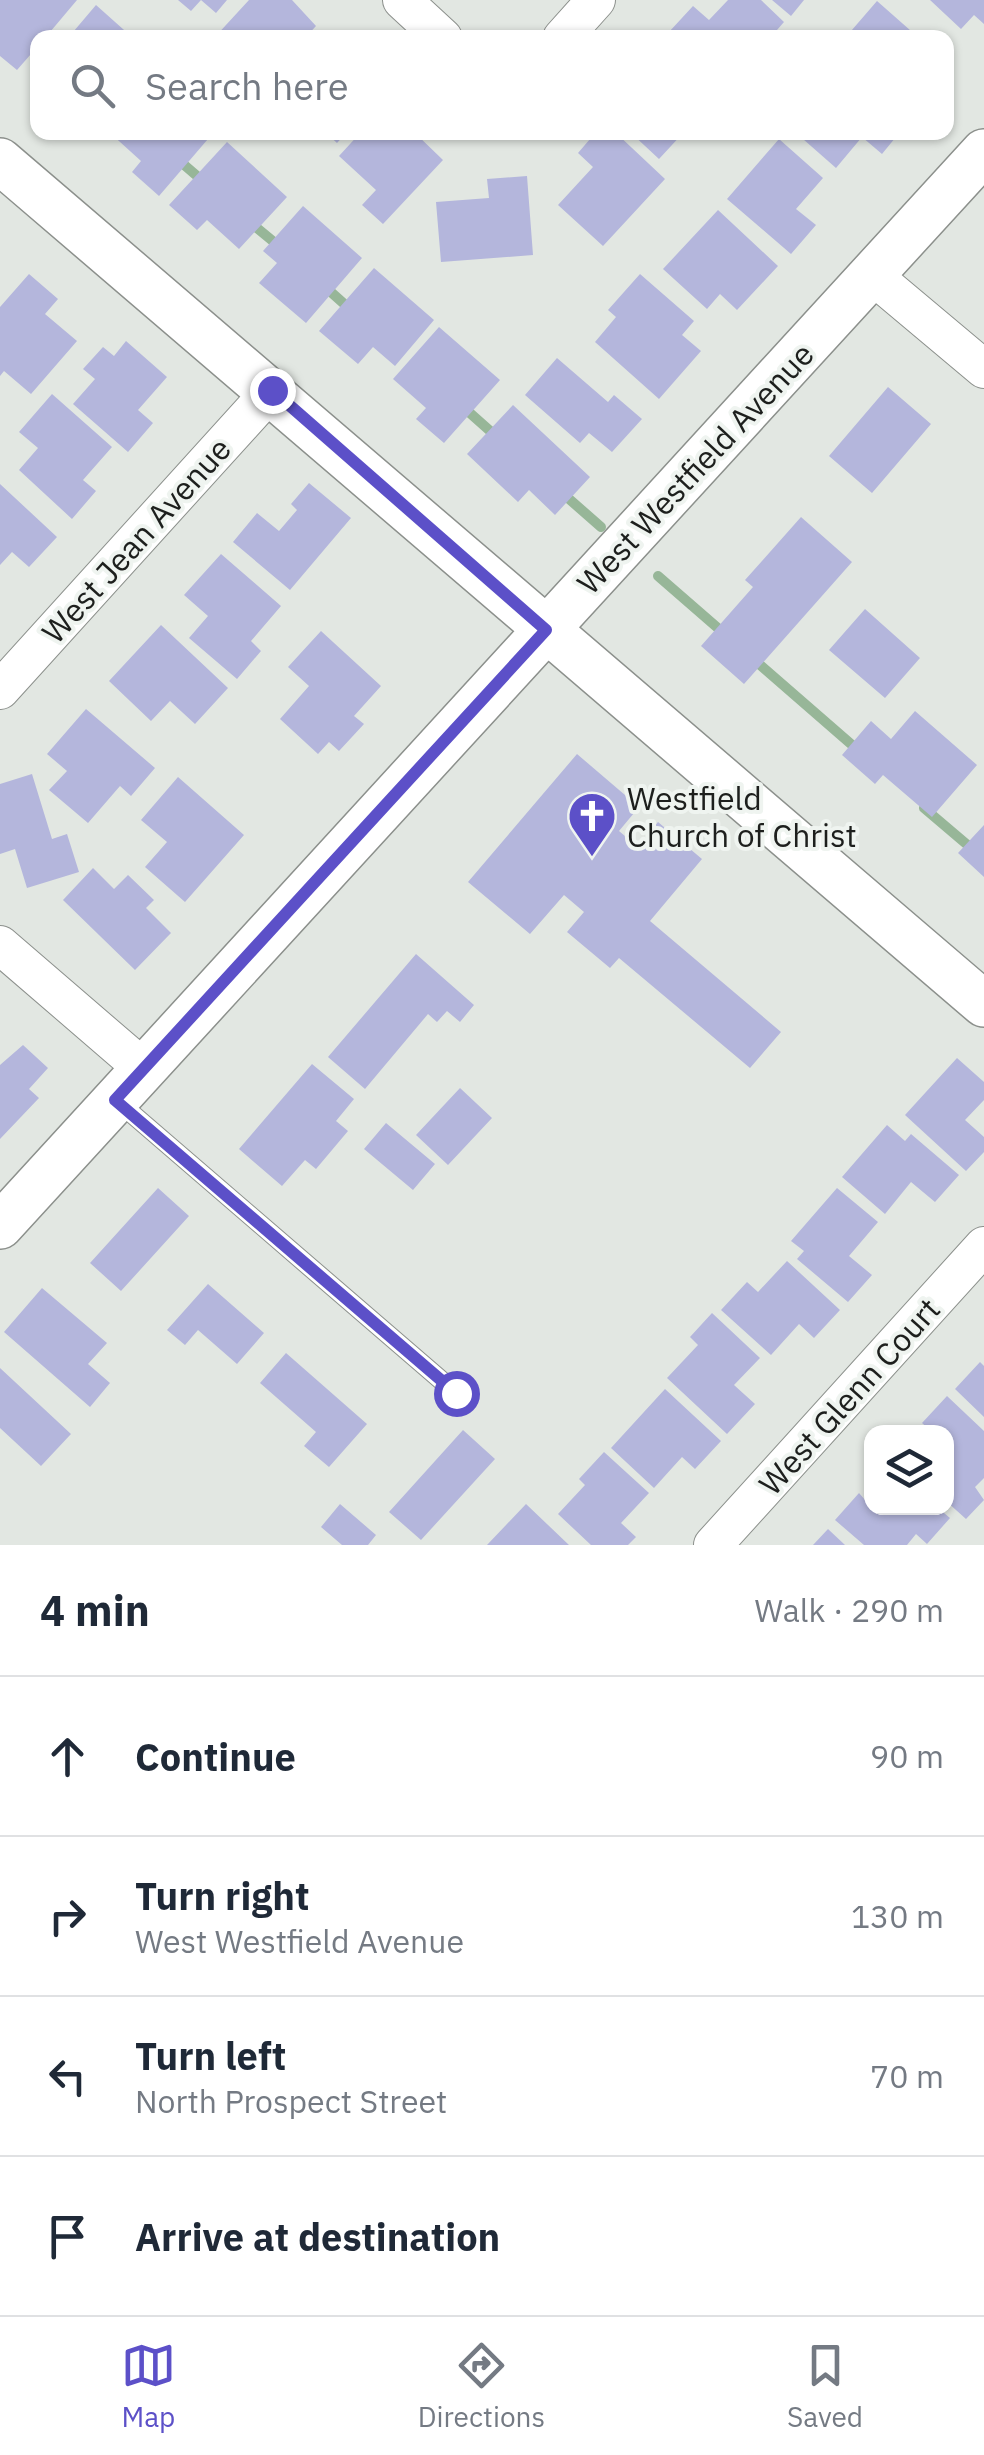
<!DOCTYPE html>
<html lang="en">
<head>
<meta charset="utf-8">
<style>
  :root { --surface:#fff; --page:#f2f2f3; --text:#1f2937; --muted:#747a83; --line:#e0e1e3; --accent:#5c50c8 }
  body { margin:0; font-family:"IBM Plex Sans",sans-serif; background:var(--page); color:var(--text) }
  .controls { position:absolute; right:30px; bottom:30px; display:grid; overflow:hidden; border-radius:20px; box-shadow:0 2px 8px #0004 }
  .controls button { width:90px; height:90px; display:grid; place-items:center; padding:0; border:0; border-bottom:2px solid var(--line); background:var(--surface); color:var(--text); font:50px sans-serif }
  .stop { position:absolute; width:30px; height:30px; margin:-22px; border:8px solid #5c50c8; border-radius:50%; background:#fff }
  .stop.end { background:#5c50c8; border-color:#fff; box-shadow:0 2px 10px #0008 }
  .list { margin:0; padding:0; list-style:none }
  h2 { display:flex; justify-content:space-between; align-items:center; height:130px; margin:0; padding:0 40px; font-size:42px }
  h2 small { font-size:32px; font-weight:400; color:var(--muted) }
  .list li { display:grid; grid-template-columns:65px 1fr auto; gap:30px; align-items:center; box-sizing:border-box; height:160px; padding:0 40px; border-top:2px solid var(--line) }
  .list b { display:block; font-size:38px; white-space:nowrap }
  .list p { margin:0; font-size:32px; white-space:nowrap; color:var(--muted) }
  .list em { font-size:32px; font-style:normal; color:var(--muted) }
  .icon { flex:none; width:55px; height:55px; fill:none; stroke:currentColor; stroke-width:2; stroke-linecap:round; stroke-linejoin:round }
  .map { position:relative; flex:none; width:984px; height:1545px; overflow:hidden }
  .search { position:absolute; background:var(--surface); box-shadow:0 2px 8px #0004; left:30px; right:30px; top:30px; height:110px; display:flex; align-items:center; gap:25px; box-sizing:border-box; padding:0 35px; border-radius:20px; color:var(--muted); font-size:38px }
  .sheet { height:770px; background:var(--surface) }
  nav { display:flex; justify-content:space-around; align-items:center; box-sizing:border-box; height:140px; border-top:2px solid var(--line); background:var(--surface); font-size:28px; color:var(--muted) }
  nav a { display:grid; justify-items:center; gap:5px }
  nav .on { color:var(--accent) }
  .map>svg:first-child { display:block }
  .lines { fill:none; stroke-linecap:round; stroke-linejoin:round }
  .stream { stroke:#97b698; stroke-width:10 }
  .building { fill:#b4b6dc }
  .service-casing { stroke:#8c908c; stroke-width:20 }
  .minor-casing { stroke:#8c908c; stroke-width:40 }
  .tertiary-casing { stroke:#8c908c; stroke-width:48 }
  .service { stroke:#fff; stroke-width:18 }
  .minor { stroke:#fff; stroke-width:38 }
  .tertiary { stroke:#fff; stroke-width:45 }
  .route { stroke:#5c50c8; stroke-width:12 }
  .labels { text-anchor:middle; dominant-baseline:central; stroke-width:8; stroke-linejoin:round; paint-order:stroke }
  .street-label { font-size:32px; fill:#1d1f1d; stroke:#eff4f0 }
  .poi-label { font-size:32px; fill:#1d1f1d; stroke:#eff4f0; text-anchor:start }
</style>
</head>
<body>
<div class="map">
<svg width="984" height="1545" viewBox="0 0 984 1545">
  <rect width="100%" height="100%" fill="#e2e7e2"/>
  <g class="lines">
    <path class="stream" d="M175 157 204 182
      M251 223 280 247
      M323 285 351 310
      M462 406 498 438
      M560 491 601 527
      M658 576 727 636
      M751 657 859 751
      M924 808 984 859"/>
  </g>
  <path class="building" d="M0 0H77L45 38H38V46L17 70 0 56Z
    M178 0H201L191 11Z
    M201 0H227L216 13Z
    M249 0H292L316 26 305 38H214Z
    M728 0H761L784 22 770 38H675L669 32 693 6 709 20Z
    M772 0H804L791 16Z
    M930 0H984V24L974 15 961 29Z
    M877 1 919 38H845Z
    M96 5 133 38H68Z
    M109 132H214L159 196 132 172 141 161Z
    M325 132H347L337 143Z
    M361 132H414L443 160 383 224 362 205 376 190 339 156Z
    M596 132H615L665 179 603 246 558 205 593 167 578 153Z
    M630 132H684L659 159Z
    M795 132H900L882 154 862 137 836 168Z
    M779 139 823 178 796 209 816 225 791 254 727 199Z
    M227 142 287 197 239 249 207 220 197 230 169 205Z
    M527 176 533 255 441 262 436 202 489 198 487 179Z
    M303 206 362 258 306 323 259 283 277 263 263 251Z
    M718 210 778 266 737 310 720 294 707 309 663 269Z
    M374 268 434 320 395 366 373 347 358 364 319 331Z
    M29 274 58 299 45 314 77 341 31 394 4 371 0 376V307Z
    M640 274 694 321 682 335 701 351 659 399 595 342 616 317 608 310Z
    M439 327 500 380 444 443 416 419 426 408 393 379Z
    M126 341 167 377 138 410 153 423 128 452 73 404 95 379 83 369 103 347 114 356Z
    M557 358 608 402 614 395 642 419 612 452 589 433 580 443 525 395Z
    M888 387 931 424 872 493 829 456Z
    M52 394 112 447 83 480 96 491 72 519 19 470 38 448 19 432Z
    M513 405 590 477 555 515 529 490 518 502 467 454Z
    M309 483 351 518 290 590 233 542 257 513 279 531 297 510 291 504Z
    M0 484 57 537 29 567 12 552 0 565Z
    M801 517 852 562 744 684 701 646 753 587 745 580Z
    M221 554 281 606 251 641 261 651 237 679 189 638 208 616 184 595Z
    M865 609 920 658 885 698 829 650Z
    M161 625 228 688 195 724 170 701 151 721 109 681Z
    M321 631 381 686 354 716 364 724 339 751 329 742 318 754 280 719 309 686 288 667Z
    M86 709 155 768 131 796 120 786 88 823 49 790 67 771 47 754Z
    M915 711 977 765 932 817 883 775 875 784 842 755 871 721 891 739Z
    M577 754 639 807 619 831 638 847 658 822 702 859 650 921 781 1032 750 1068 619 958 610 968 567 932 584 912 564 895 530 934 468 882Z
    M32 774 52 839 67 834 79 872 27 888 15 849 0 854V784Z
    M178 777 244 835 185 902 145 867 167 842 141 820Z
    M984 825V877L958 853Z
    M93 868 114 889 128 875 154 900 146 908 171 933 135 970 63 900Z
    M416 954 474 1005 460 1022 447 1011 437 1022 428 1014 365 1089 328 1057Z
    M23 1045 48 1068 29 1089 39 1098 0 1139V1065Z
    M957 1058 984 1082V1100L965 1120 984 1137V1152L966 1171 905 1115Z
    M312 1064 354 1099 336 1121 348 1131 316 1169 305 1160 282 1186 239 1149Z
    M460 1088 492 1118 448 1165 416 1135Z
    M386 1123 435 1164 413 1190 364 1149Z
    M887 1125 905 1141 911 1134 959 1175 935 1202 911 1182 885 1214 842 1177Z
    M158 1188 189 1216 121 1291 90 1263Z
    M837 1188 878 1222 849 1256 872 1275 848 1302 797 1259 804 1251 791 1241Z
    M787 1261 840 1310 814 1338 799 1324 771 1355 721 1310 747 1282 758 1292Z
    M208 1284 264 1333 237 1364 198 1330 185 1345 167 1330Z
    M42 1288 107 1343 88 1364 110 1383 90 1407 4 1332Z
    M712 1313 760 1358 734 1385 755 1404 727 1434 667 1378 698 1345 690 1337Z
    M286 1353 367 1424 329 1467 304 1446 316 1432 260 1383Z
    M980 1362 984 1366V1417L955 1389Z
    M0 1368 71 1434 41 1466 0 1428Z
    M665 1389 721 1441 695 1469 682 1457 654 1488 611 1448Z
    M947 1396 984 1431V1478L975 1487 984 1500 966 1519 946 1501V1432H932L922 1423Z
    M463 1430 495 1459 421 1540 389 1512Z
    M604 1452 649 1493 621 1523 636 1537 628 1545H591L558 1514 585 1485 579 1479Z
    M859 1493 872 1508H938L950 1518 927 1544 916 1534 907 1545H864L835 1520Z
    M340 1504 376 1535 368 1545H342L321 1527Z
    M526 1504 569 1545H487Z
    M828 1529 845 1545H813Z"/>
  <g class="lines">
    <g class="service-casing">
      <path id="service" d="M116 1100 456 1393"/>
    </g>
    <g class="minor-casing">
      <path id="minor" d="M402 0 443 38
        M562 38 596 0
        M872 275 984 369
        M0 690 272 390
        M0 945 144 1069
        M713 1545 984 1246"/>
    </g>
    <g class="tertiary-casing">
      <path id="tertiary" d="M0 161 984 1004
        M0 1226 984 152"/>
    </g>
    <use href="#service" class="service"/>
    <use href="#minor" class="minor"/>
    <use href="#tertiary" class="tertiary"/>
  </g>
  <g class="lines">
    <path class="route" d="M272 390 546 630 115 1100 456 1393"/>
  </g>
  <defs>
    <g id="church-pin" transform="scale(2.5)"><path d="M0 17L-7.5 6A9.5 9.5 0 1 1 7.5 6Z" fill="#5c50c8" stroke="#eff4f0"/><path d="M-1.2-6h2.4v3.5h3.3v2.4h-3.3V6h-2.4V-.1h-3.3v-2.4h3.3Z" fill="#fff"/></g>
  </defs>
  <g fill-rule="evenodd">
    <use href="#church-pin" x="592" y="816"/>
  </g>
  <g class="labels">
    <g class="street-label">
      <text transform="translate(695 468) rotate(-47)">West Westfield Avenue</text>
      <text transform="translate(136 540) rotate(-48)">West Jean Avenue</text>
      <text transform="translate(849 1396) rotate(-48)">West Glenn Court</text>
    </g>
    <g class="poi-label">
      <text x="627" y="798">Westfield<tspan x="627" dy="37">Church of Christ</tspan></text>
    </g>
  </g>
</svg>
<div class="controls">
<button><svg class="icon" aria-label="layers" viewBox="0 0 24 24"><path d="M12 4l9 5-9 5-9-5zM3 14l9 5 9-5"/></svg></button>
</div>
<div class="stop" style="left:456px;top:1393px"></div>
<div class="stop end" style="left:272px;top:390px"></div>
<div class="search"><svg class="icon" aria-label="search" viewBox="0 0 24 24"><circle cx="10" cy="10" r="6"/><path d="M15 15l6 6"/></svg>Search here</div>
</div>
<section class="sheet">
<h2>4 min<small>Walk · 290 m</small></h2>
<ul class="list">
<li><svg class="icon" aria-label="ahead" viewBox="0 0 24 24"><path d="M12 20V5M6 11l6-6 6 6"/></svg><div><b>Continue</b></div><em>90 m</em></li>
<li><svg class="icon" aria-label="right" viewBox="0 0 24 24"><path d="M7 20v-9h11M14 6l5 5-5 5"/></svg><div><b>Turn right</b><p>West Westfield Avenue</p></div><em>130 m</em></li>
<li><svg class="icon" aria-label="left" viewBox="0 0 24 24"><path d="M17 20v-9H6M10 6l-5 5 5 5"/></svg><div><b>Turn left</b><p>North Prospect Street</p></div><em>70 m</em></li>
<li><svg class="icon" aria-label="arrive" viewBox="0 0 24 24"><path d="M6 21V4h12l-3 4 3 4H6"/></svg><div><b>Arrive at destination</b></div></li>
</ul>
</section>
<nav>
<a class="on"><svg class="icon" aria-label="map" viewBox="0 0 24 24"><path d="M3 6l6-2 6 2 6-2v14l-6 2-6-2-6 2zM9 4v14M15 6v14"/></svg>Map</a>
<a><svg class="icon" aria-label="directions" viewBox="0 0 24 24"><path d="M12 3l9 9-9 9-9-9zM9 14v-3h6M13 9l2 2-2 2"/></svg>Directions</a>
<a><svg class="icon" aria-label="saved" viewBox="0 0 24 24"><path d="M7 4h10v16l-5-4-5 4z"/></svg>Saved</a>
</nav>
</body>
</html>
